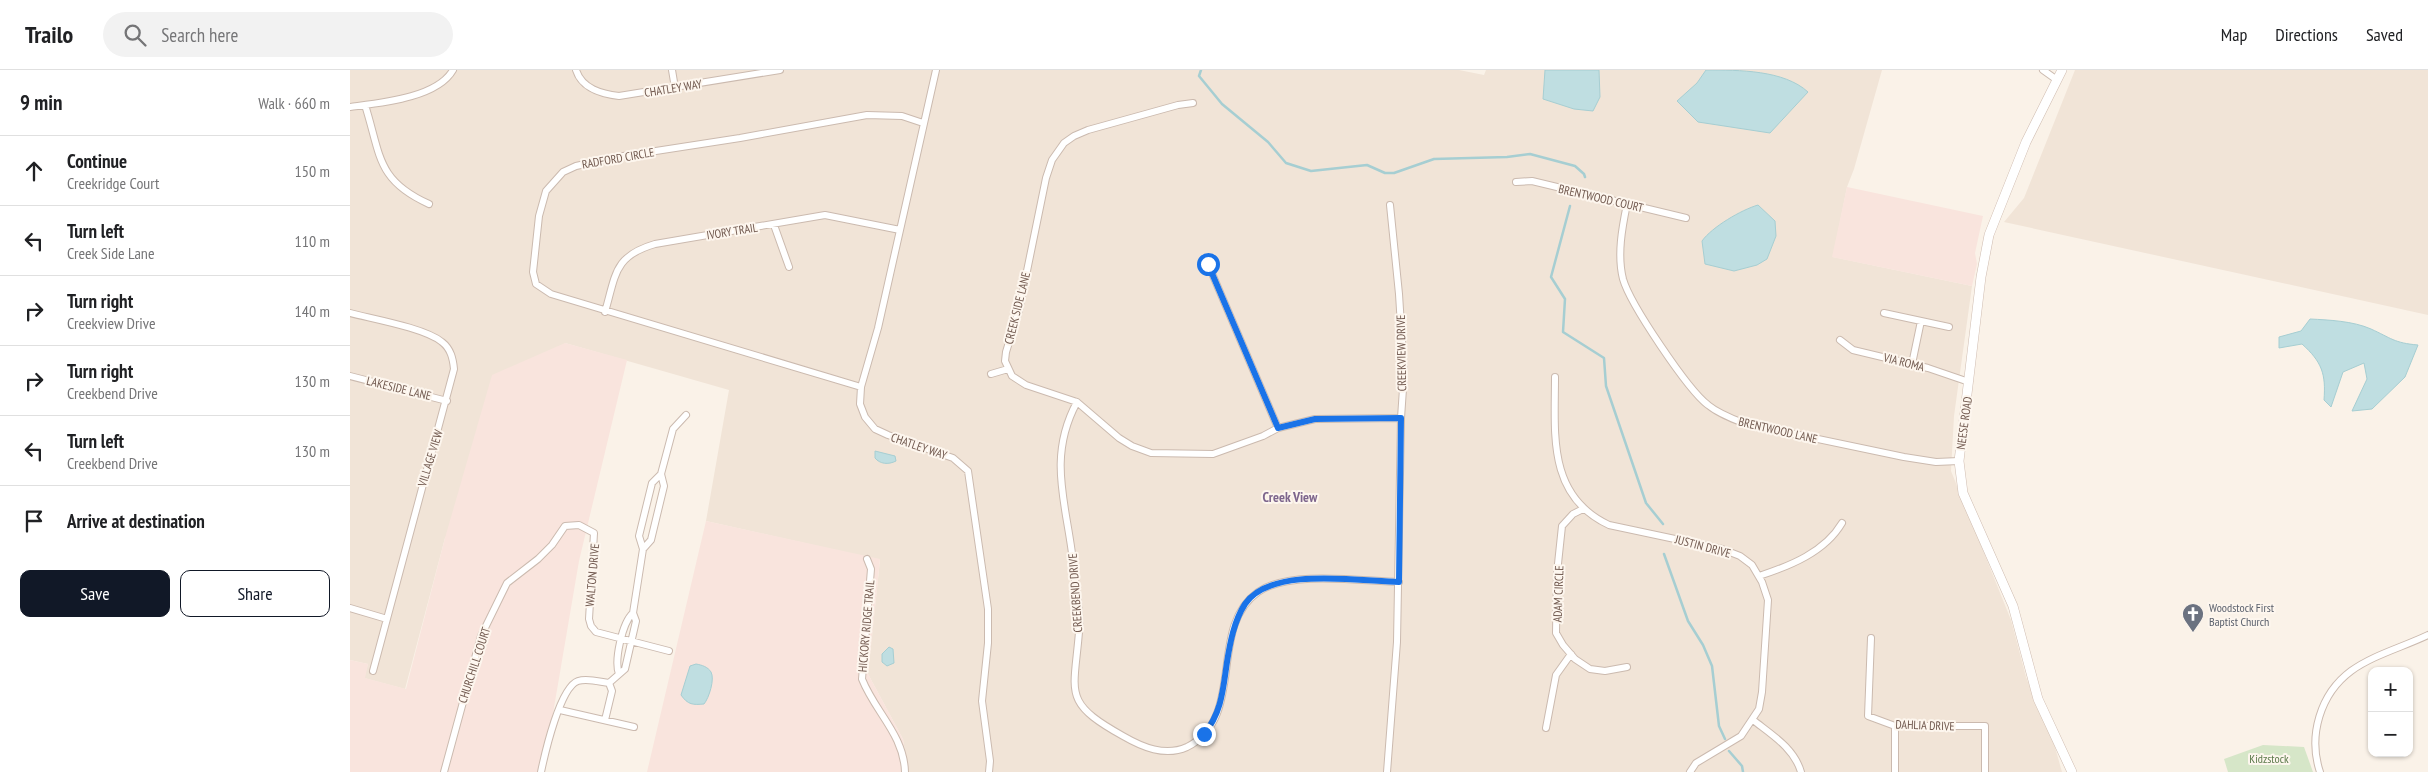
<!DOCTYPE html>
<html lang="en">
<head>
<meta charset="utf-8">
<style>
  :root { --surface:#fff; --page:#f2f2f2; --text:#202124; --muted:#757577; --line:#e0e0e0; --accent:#111827 }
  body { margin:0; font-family:"PT Sans Narrow",sans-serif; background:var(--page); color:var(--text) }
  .controls { position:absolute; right:15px; bottom:15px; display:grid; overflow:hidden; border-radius:10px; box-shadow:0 1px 4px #0004 }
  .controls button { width:45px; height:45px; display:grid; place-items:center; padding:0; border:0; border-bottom:1px solid var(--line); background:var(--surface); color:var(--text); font:25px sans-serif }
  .stop { position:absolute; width:15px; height:15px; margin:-11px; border:4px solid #1a73e8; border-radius:50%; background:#fff }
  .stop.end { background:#1a73e8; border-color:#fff; box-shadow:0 1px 5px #0008 }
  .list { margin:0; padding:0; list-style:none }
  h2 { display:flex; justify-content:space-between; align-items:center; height:65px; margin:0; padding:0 20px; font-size:21px }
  h2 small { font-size:16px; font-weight:400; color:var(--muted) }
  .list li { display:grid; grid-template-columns:32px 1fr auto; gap:15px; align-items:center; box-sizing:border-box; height:70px; padding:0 20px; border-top:1px solid var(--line) }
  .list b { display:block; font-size:19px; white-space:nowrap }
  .list p { margin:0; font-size:16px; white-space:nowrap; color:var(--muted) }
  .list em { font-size:16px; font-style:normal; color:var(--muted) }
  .actions { display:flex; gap:10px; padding:15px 20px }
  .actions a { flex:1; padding:11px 0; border:1px solid var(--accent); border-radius:10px; text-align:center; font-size:18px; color:var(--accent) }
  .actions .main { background:var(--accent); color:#fff }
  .icon { flex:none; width:28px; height:28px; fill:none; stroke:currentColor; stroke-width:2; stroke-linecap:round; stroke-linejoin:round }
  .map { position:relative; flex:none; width:2078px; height:702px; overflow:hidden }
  header { display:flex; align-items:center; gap:30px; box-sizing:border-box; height:70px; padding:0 25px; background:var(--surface); border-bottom:1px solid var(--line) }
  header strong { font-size:24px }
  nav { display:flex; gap:28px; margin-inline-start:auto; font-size:18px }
  .search { width:350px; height:45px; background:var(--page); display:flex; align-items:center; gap:12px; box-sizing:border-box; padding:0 18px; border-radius:28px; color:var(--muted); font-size:19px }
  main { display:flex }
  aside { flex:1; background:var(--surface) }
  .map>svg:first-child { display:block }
  .residential { fill:#f1e4d7 }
  .commercial { fill:#f9e4dd }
  .green { fill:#d6e6c8 }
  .water { fill:#bfdee1; stroke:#a6ced2 }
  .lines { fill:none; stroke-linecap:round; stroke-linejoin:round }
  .stream { stroke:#a6ced2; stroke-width:2.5 }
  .street-casing { stroke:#cbbaaf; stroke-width:8 }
  .secondary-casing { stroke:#cfbcb0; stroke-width:10 }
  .street { stroke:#fff; stroke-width:6 }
  .secondary { stroke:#fff; stroke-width:9 }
  .route { stroke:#1a73e8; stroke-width:6 }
  .labels { text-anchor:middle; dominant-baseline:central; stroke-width:4; stroke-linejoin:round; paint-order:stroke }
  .street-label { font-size:12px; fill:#71594f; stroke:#fdf6ee }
  .worship-label { font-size:12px; fill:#5b616d; stroke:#fdf6ee; text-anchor:start }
  .park-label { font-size:12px; fill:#5c7a4b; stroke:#fdf6ee }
  .neighbourhood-label { font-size:14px; font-weight:bold; fill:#7e668d; stroke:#fdf6ee }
</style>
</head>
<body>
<header>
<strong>Trailo</strong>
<div class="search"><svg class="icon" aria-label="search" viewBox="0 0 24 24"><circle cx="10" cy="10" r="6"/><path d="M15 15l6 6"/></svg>Search here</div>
<nav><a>Map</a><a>Directions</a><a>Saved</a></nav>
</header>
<main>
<aside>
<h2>9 min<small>Walk · 660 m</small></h2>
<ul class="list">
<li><svg class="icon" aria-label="ahead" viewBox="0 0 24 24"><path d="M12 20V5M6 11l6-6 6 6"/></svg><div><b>Continue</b><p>Creekridge Court</p></div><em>150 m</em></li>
<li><svg class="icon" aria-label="left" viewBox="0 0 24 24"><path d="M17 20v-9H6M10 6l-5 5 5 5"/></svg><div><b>Turn left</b><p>Creek Side Lane</p></div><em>110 m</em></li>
<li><svg class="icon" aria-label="right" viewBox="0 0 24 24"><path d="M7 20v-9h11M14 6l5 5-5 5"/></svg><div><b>Turn right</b><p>Creekview Drive</p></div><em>140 m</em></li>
<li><svg class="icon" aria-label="right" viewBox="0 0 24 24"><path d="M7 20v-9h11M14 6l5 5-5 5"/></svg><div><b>Turn right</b><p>Creekbend Drive</p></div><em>130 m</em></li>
<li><svg class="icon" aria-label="left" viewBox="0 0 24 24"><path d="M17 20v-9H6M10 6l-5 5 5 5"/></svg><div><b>Turn left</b><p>Creekbend Drive</p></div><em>130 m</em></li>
<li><svg class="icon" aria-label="arrive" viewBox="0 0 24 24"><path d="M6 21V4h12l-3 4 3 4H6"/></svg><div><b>Arrive at destination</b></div></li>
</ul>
<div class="actions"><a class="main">Save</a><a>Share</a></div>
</aside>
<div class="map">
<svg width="2078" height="702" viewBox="0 0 2078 702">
  <rect width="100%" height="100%" fill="#faf2e8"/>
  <path class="residential" d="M0 0H1109L1134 5 1136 0H1532L1504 99 1497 117 1483 187 1622 216 1604 346 1601 401 1661 550 1676 607 1688 638 1701 663 1712 702H558L553 669 518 604 530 490 356 451 379 320 215 273 95 468 55 619 14 608 18 594 0 590Z
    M1725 0H2078V245L1654 152 1674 128Z"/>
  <path class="commercial" d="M1497 117 1633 146 1625 183 1627 194 1622 216 1482 187Z
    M215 273 277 290 229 491 193 702H0V590L18 594 15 608 56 619 95 468 142 305Z
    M356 451 530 489 518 604 553 669 558 702H297Z"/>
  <path class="green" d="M1913 675 1954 677 1963 702H1878L1874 689Z"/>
  <path class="water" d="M1195 0H1249L1250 27 1243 41 1224 39 1193 29Z
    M1356 0C1389 0 1434 0 1458 22L1420 63 1348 52 1327 31 1347 13Z
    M1408 135 1425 151 1426 166 1417 189 1407 195 1384 201 1355 194 1352 171C1362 157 1391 140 1408 135Z
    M1960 249C1979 250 2003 251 2021 259 2041 268 2044 273 2068 275L2055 307 2022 339 2002 341 2017 309 2014 293 1993 302 1981 337 1974 330C1976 304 1972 292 1952 274L1929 278V267L1951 261Z
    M525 381 545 386 546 391C538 395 530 394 525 388Z
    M539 577 543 579 544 593 537 596 532 592V584Z
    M346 594C352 595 358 597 361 602 365 609 359 628 354 634 343 635 338 635 331 625L340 596Z"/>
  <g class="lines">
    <path class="stream" d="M851 0 849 6 872 34 918 72 936 93 961 101 1017 95 1035 103H1044L1084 89 1157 87 1180 84 1225 96 1234 104 1235 107
      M1220 136 1201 207 1215 229 1213 262 1254 288 1256 316 1296 433 1313 454
      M1314 484 1338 551 1353 575 1362 596 1369 656 1375 669
      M1379 681 1392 696 1393 702"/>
    <g class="street-casing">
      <path id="street" d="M226 0C232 19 252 24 269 26L430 0
        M322 0 325 18
        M586 0 528 258 511 317 510 334 515 347 525 359 538 365 603 388 618 401 638 539V573L632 631 640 691 639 702
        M1693 0 1707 10
        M843 33 828 35 738 60 724 66 714 73 702 90 696 108 669 240 656 282 655 291 662 306 676 315 727 332 769 368 782 376 801 383 863 384 913 366 928 358 965 349 1051 348
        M15 35C31 85 26 110 79 134
        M0 37C30 33 87 28 103 0
        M1166 112 1182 111 1336 148
        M1277 134C1272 158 1267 185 1273 209 1280 234 1338 320 1358 335 1369 344 1383 349 1396 354L1554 387 1586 392 1609 391
        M424 155 439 197
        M858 194 928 358
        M255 242C266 204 264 186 305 174L475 145 550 160
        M0 243C23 249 75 258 92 272 101 279 103 289 104 299L23 601
        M1534 243 1599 257
        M1490 270 1503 280 1578 298 1619 312
        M1562 294 1571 251
        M641 304 658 299
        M0 306 97 331
        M1205 307C1205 364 1197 426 1259 455L1372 479 1390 486 1402 495 1412 512 1418 530 1412 622 1409 639 1391 666 1346 693 1340 702
        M511 317 201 224 186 214 183 202 189 146 196 121 213 102 226 96 267 87 390 68 517 45 552 46 573 53
        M727 332C695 391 719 439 724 501 726 521 731 542 729 562 724 624 712 632 773 666 792 677 815 687 837 677 897 647 857 558 908 522 939 500 1011 511 1049 512
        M1233 439 1223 444 1212 456 1207 503 1206 563 1213 575 1225 589 1240 599 1255 601 1277 597
        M293 479 301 470 314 416 311 404 323 359 336 345
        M517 489 521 499 512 609C525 642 554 665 555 702
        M1409 506C1440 496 1475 482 1492 453
        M0 538 37 549
        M1521 568 1518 646 1545 656H1635V702
        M269 604C264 591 272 553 283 543
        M210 640 284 657
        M255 650 262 621 259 613
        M1403 650C1422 665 1444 678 1451 702
        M1545 656V702
        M1196 658 1206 605 1221 584
        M94 702 131 566 157 513 188 489 202 475 215 456 229 455 244 463 239 549 241 556 246 562 319 581
        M191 702C195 683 210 617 228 611 238 608 250 612 259 613L275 599 286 551 283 543 293 479 289 466 302 413 311 404
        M1037 702 1047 572 1051 348 1054 304 1049 224 1040 135
        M1970 702C1958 666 1970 624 2001 601 2023 585 2053 577 2078 565"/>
    </g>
    <g class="secondary-casing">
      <path id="secondary" d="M1712 0 1676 72 1639 165 1631 207 1609 391 1613 423 1663 536 1688 629 1722 702"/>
    </g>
    <use href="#street" class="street"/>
    <use href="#secondary" class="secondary"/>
  </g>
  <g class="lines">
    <path class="route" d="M854 664C872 642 873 619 877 592 880 573 884 551 895 534 921 496 1008 511 1049 512L1051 348 965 349 928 358 858 194"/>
  </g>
  <defs>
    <g id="church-pin" transform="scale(1.125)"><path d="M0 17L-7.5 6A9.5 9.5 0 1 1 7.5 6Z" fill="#6b7280" stroke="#fdf6ee"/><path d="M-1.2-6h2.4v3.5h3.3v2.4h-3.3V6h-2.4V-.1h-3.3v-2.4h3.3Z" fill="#fff"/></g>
  </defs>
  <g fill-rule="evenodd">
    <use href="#church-pin" x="1843" y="544"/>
  </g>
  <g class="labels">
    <g class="street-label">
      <text transform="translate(323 18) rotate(-9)">CHATLEY WAY</text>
      <text transform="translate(268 88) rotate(-10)">RADFORD CIRCLE</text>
      <text transform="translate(1251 128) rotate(13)">BRENTWOOD COURT</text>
      <text transform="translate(382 161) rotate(-9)">IVORY TRAIL</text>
      <text transform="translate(667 238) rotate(-76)">CREEK SIDE LANE</text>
      <text transform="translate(1051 283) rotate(-91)">CREEKVIEW DRIVE</text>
      <text transform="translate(1554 292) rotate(14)">VIA ROMA</text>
      <text transform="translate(49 318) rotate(14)">LAKESIDE LANE</text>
      <text transform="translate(1614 353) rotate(-82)">NEESE ROAD</text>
      <text transform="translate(1428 360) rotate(13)">BRENTWOOD LANE</text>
      <text transform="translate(569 376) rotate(19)">CHATLEY WAY</text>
      <text transform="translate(80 388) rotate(-73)">VILLAGE VIEW</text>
      <text transform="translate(1353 476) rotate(15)">JUSTIN DRIVE</text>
      <text transform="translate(242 505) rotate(-85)">WALTON DRIVE</text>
      <text transform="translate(725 523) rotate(-94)">CREEKBEND DRIVE</text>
      <text transform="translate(1208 524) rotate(-88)">ADAM CIRCLE</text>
      <text transform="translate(516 556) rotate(-85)">HICKORY RIDGE TRAIL</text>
      <text transform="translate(124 595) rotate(-72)">CHURCHILL COURT</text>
      <text transform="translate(1575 655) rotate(2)">DAHLIA DRIVE</text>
    </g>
    <g class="worship-label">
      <text x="1859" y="537">Woodstock First<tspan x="1859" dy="14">Baptist Church</tspan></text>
    </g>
    <g class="park-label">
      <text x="1919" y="688">Kidzstock</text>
    </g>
    <g class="neighbourhood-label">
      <text x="940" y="427">Creek View</text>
    </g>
  </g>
</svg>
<div class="controls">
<button>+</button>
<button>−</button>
</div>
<div class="stop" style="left:858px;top:194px"></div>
<div class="stop end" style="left:854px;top:664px"></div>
</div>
</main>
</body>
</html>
